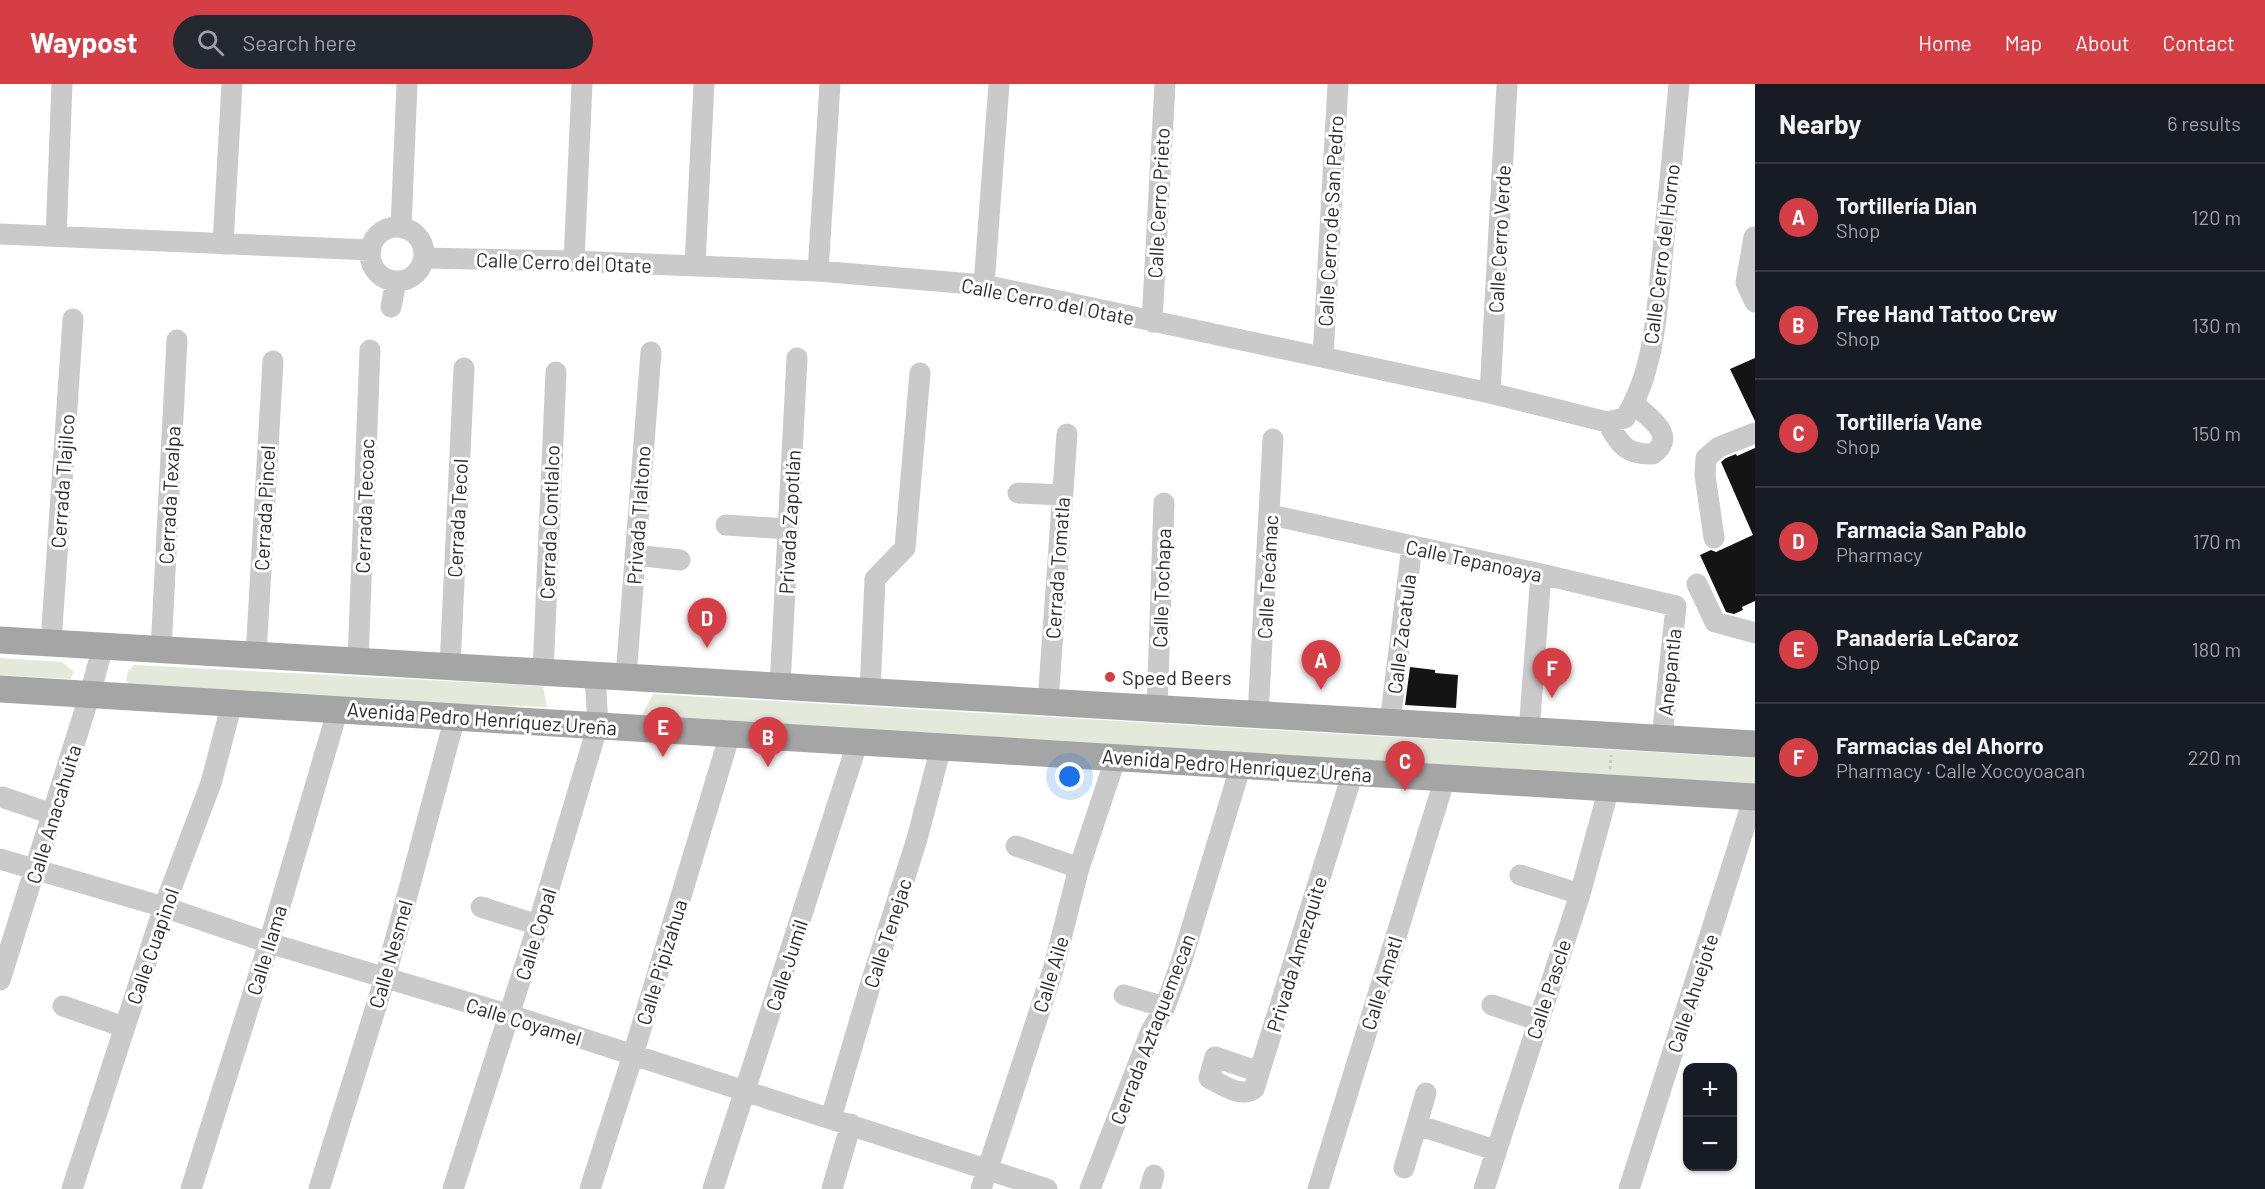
<!DOCTYPE html>
<html lang="en">
<head>
<meta charset="utf-8">
<style>
  :root { --surface:#171b24; --page:#242831; --text:#f1f3f6; --muted:#9ea1a6; --line:#363941; --accent:#d63e46 }
  body { margin:0; font-family:Barlow,sans-serif; background:var(--page); color:var(--text) }
  .controls { position:absolute; right:18px; bottom:18px; display:grid; overflow:hidden; border-radius:12px; box-shadow:0 2px 4px #0004 }
  .controls button { width:54px; height:54px; display:grid; place-items:center; padding:0; border:0; border-bottom:2px solid var(--line); background:var(--surface); color:var(--text); font:30px sans-serif }
  .you { position:absolute; left:1070px; top:693px; width:21px; height:21px; margin:-15px; border:4px solid #fff; border-radius:50%; background:#1a73e8; box-shadow:0 0 0 9px #1a73e833 }
  .badge { display:grid; place-items:center; width:39px; height:39px; border-radius:50%; background:var(--accent); color:#fff; font-size:20px; font-weight:700 }
  .pin { position:absolute; translate:-50% -50px; filter:drop-shadow(0 2px 3px #0008) }
  .pin::after { content:''; position:absolute; top:32px; width:21px; height:18px; background:inherit; clip-path:polygon(0 0,100% 0,50% 100%) }
  .list { margin:0; padding:0; list-style:none }
  h2 { display:flex; justify-content:space-between; align-items:center; height:78px; margin:0; padding:0 24px; font-size:26px }
  h2 small { font-size:20px; font-weight:400; color:var(--muted) }
  .list li { display:grid; grid-template-columns:39px 1fr auto; gap:18px; align-items:center; box-sizing:border-box; height:108px; padding:0 24px; border-top:2px solid var(--line) }
  .list b { display:block; font-size:22px; white-space:nowrap }
  .list p { margin:0; font-size:20px; white-space:nowrap; color:var(--muted) }
  .list em { font-size:20px; font-style:normal; color:var(--muted) }
  .icon { flex:none; width:33px; height:33px; fill:none; stroke:currentColor; stroke-width:2; stroke-linecap:round; stroke-linejoin:round }
  .map { position:relative; flex:none; width:1755px; height:1105px; overflow:hidden }
  header { display:flex; align-items:center; gap:36px; box-sizing:border-box; height:84px; padding:0 30px; background:var(--accent); color:#fff }
  header strong { font-size:28px }
  nav { display:flex; gap:33px; margin-inline-start:auto; font-size:21px }
  .search { width:420px; height:54px; background:var(--page); display:flex; align-items:center; gap:15px; box-sizing:border-box; padding:0 21px; border-radius:33px; color:var(--muted); font-size:22px }
  main { display:flex }
  aside { flex:1; background:var(--surface) }
  .map>svg:first-child { display:block }
  .green { fill:#e3eadc }
  .building { fill:#141414 }
  .lines { fill:none; stroke-linecap:round; stroke-linejoin:round }
  .path { stroke:#cacaca; stroke-width:3; stroke-dasharray:3 3; stroke-linecap:butt }
  .minor { stroke:#cacaca; stroke-width:21 }
  .major { stroke:#a5a5a5; stroke-width:27 }
  .poi-dot { fill:#d63e46; stroke:#fff; stroke-width:2 }
  .labels { text-anchor:middle; dominant-baseline:central; stroke-width:6; stroke-linejoin:round; paint-order:stroke }
  .street-label { font-size:20px; fill:#2d2d2d; stroke:#fff }
  .poi-label { font-size:20px; fill:#2d2d2d; stroke:#fff; text-anchor:start }
</style>
</head>
<body>
<header>
<strong>Waypost</strong>
<div class="search"><svg class="icon" aria-label="search" viewBox="0 0 24 24"><circle cx="10" cy="10" r="6"/><path d="M15 15l6 6"/></svg>Search here</div>
<nav><a>Home</a><a>Map</a><a>About</a><a>Contact</a></nav>
</header>
<main>
<div class="map">
<svg width="1755" height="1105" viewBox="0 0 1755 1105">
  <rect width="100%" height="100%" fill="#fff"/>
  <path class="green" d="M0 574 62 578 74 588 70 595 0 591Z
    M134 581 543 602 547 623 136 608 126 596 128 587Z
    M653 610 1755 674V700L642 631Z"/>
  <path class="building" d="M1755 274V337L1730 285Z
    M1755 364V517L1742 523 1743 526 1734 530 1726 528 1700 471 1711 466 1716 468 1753 451 1721 378 1726 374 1736 370 1737 372Z
    M1410 583 1435 586V589L1458 591 1456 624 1405 621Z"/>
  <g class="lines">
    <path class="path" d="M1610 685 1611 671"/>
    <path class="minor" d="M370 170a27 27 0 1 1 54 0a27 27 0 1 1-54 0Z
      M401 144 407 0
      M0 150 371 166
      M56 152 62 0
      M1754 153 1746 199 1755 218
      M223 160 232 0
      M424 174 574 177 818 187 984 201 1490 309 1607 338 1625 334C1656 285 1657 221 1663 165 1669 110 1674 55 1679 0
      M574 177 582 0
      M695 181 704 0
      M818 187 830 0
      M984 201 999 0
      M391 223 396 197
      M1152 238 1165 0
      M1323 273 1338 0
      M1490 309 1507 0
      M1607 338C1620 360 1625 371 1653 370 1678 351 1649 334 1634 320
      M1018 409 1062 411
      M1271 431 1541 490 1676 522 1662 654
      M726 441 788 445
      M1714 454 1705 391 1706 374 1719 363 1755 349
      M635 471 680 476
      M1697 500 1715 538 1755 549
      M51 559 73 235
      M161 566 177 256
      M256 571 273 277
      M358 577 370 266
      M450 583 464 284
      M543 588 556 288
      M626 593 651 268
      M780 602 797 274
      M870 608 875 495 905 464 920 289
      M1048 618 1067 350
      M1157 625 1164 419
      M1258 631 1273 355
      M1390 638 1412 462
      M1529 647 1541 490
      M2 713 52 730
      M1016 762 1079 784
      M0 775 164 823 269 859 510 931 1047 1105
      M1520 791 1580 810
      M481 823 538 841
      M0 896 90 610 103 562
      M1124 911 1165 923
      M1492 921 1537 936
      M63 922 124 943
      M1259 988 1215 973 1209 994C1223 1001 1240 1014 1254 1005L1353 688
      M831 1034 870 902 917 755 941 663
      M1417 1041 1495 1066
      M1404 1084 1426 1009
      M72 1105 164 823 211 699 232 619
      M191 1105 269 859 338 625
      M319 1105 385 894 455 633
      M453 1105 538 841 598 641 595 591
      M590 1105 633 971 730 650
      M713 1105 858 657
      M832 1105 851 1040
      M981 1105 1053 886 1079 784 1116 673
      M1090 1105 1151 947 1165 923 1181 879 1241 681
      M1150 1105 1154 1091
      M1318 1105 1445 694
      M1484 1105 1580 810 1609 704
      M1629 1105 1754 713"/>
    <path class="major" d="M0 556 1755 660
      M0 605 1755 713"/>
  </g>
  <circle class="poi-dot" cx="1110" cy="593" r="6"/>
  <g class="labels">
    <g class="street-label">
      <text transform="translate(1158 119) rotate(-87)">Calle Cerro Prieto</text>
      <text transform="translate(1330 137) rotate(-87)">Calle Cerro de San Pedro</text>
      <text transform="translate(1499 155) rotate(-87)">Calle Cerro Verde</text>
      <text transform="translate(1661 170) rotate(-83)">Calle Cerro del Horno</text>
      <text transform="translate(564 178) rotate(2)">Calle Cerro del Otate</text>
      <text transform="translate(1048 217) rotate(11)">Calle Cerro del Otate</text>
      <text transform="translate(62 397) rotate(-86)">Cerrada Tlajilco</text>
      <text transform="translate(169 411) rotate(-87)">Cerrada Texalpa</text>
      <text transform="translate(364 422) rotate(-88)">Cerrada Tecoac</text>
      <text transform="translate(264 424) rotate(-87)">Cerrada Pincel</text>
      <text transform="translate(638 431) rotate(-86)">Privada Tlaltono</text>
      <text transform="translate(457 434) rotate(-87)">Cerrada Tecol</text>
      <text transform="translate(549 438) rotate(-88)">Cerrada Contlalco</text>
      <text transform="translate(789 438) rotate(-87)">Privada Zapotlán</text>
      <text transform="translate(1474 476) rotate(12)">Calle Tepanoaya</text>
      <text transform="translate(1057 484) rotate(-86)">Cerrada Tomatla</text>
      <text transform="translate(1267 493) rotate(-87)">Calle Tecámac</text>
      <text transform="translate(1161 504) rotate(-88)">Calle Tochapa</text>
      <text transform="translate(1401 550) rotate(-83)">Calle Zacatula</text>
      <text transform="translate(1669 588) rotate(-84)">Anepantla</text>
      <text transform="translate(482 634) rotate(4)">Avenida Pedro Henríquez Ureña</text>
      <text transform="translate(1237 681) rotate(4)">Avenida Pedro Henríquez Ureña</text>
      <text transform="translate(53 730) rotate(-73)">Calle Anacahuita</text>
      <text transform="translate(887 849) rotate(-72)">Calle Tenejac</text>
      <text transform="translate(535 850) rotate(-73)">Calle Copal</text>
      <text transform="translate(152 862) rotate(-71)">Calle Cuapinol</text>
      <text transform="translate(266 866) rotate(-73)">Calle Ilama</text>
      <text transform="translate(390 870) rotate(-74)">Calle Nesmel</text>
      <text transform="translate(1296 870) rotate(-73)">Privada Amezquite</text>
      <text transform="translate(661 878) rotate(-73)">Calle Pipizahua</text>
      <text transform="translate(786 881) rotate(-72)">Calle Jumil</text>
      <text transform="translate(1050 890) rotate(-73)">Calle Aile</text>
      <text transform="translate(1381 899) rotate(-73)">Calle Amatl</text>
      <text transform="translate(1548 905) rotate(-72)">Calle Pascle</text>
      <text transform="translate(1692 909) rotate(-72)">Calle Ahuejote</text>
      <text transform="translate(524 937) rotate(17)">Calle Coyamel</text>
      <text transform="translate(1152 945) rotate(-69)">Cerrada Aztaquemecan</text>
    </g>
    <g class="poi-label">
      <text x="1122" y="593">Speed Beers</text>
    </g>
  </g>
</svg>
<div class="controls">
<button>+</button>
<button>−</button>
</div>
<div class="you"></div>
<div class="pin badge" style="left:1321px;top:606px">A</div>
<div class="pin badge" style="left:768px;top:683px">B</div>
<div class="pin badge" style="left:1405px;top:707px">C</div>
<div class="pin badge" style="left:707px;top:564px">D</div>
<div class="pin badge" style="left:663px;top:673px">E</div>
<div class="pin badge" style="left:1552px;top:614px">F</div>
</div>
<aside>
<h2>Nearby<small>6 results</small></h2>
<ul class="list">
<li><span class="badge">A</span><div><b>Tortillería Dian</b><p>Shop</p></div><em>120 m</em></li>
<li><span class="badge">B</span><div><b>Free Hand Tattoo Crew</b><p>Shop</p></div><em>130 m</em></li>
<li><span class="badge">C</span><div><b>Tortillería Vane</b><p>Shop</p></div><em>150 m</em></li>
<li><span class="badge">D</span><div><b>Farmacia San Pablo</b><p>Pharmacy</p></div><em>170 m</em></li>
<li><span class="badge">E</span><div><b>Panadería LeCaroz</b><p>Shop</p></div><em>180 m</em></li>
<li><span class="badge">F</span><div><b>Farmacias del Ahorro</b><p>Pharmacy · Calle Xocoyoacan</p></div><em>220 m</em></li>
</ul>
</aside>
</main>
</body>
</html>
